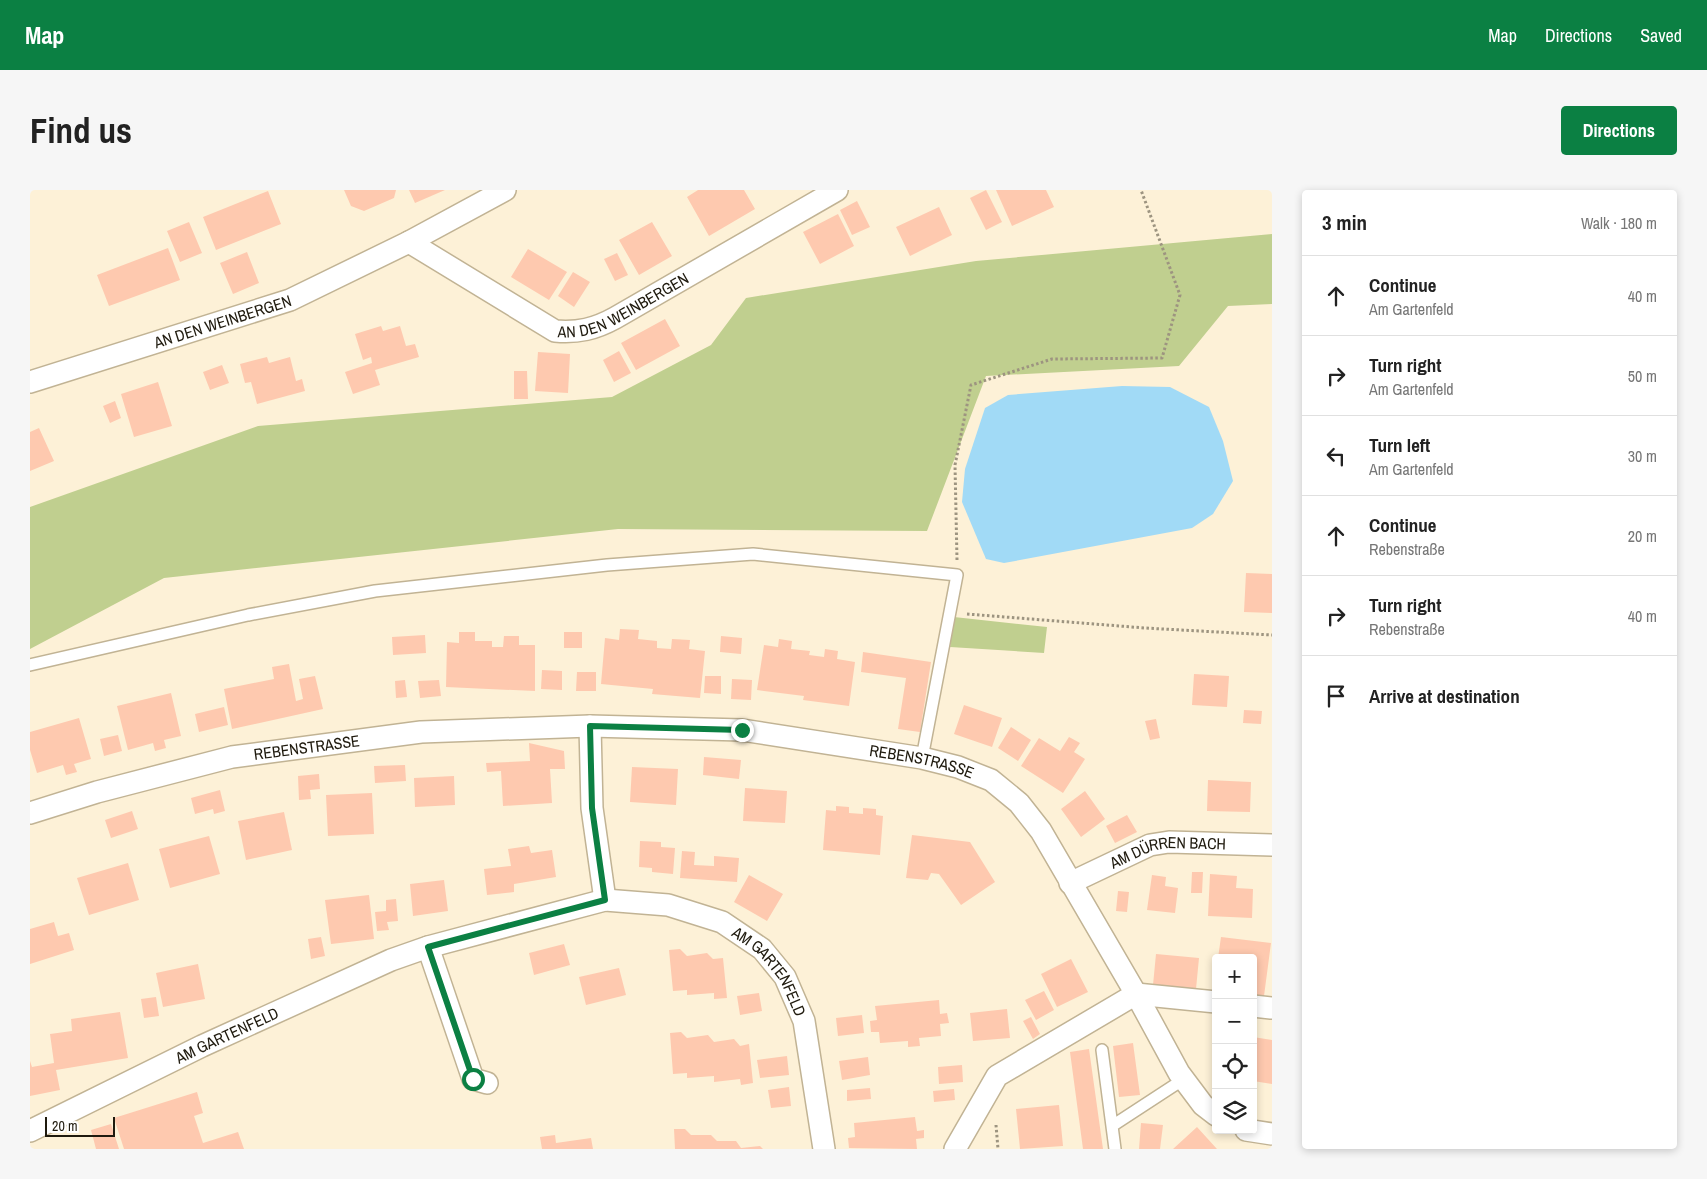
<!DOCTYPE html>
<html lang="en">
<head>
<meta charset="utf-8">
<style>
  :root { --surface:#fff; --page:#f6f6f6; --text:#222; --muted:#767676; --line:#e0e0e0; --accent:#0b8043 }
  body { margin:0; font-family:"Archivo Narrow",sans-serif; background:var(--page); color:var(--text) }
  .controls { position:absolute; right:15px; bottom:15px; display:grid; overflow:hidden; border-radius:5px; box-shadow:0 2px 8px #0003 }
  .controls button { width:45px; height:45px; display:grid; place-items:center; padding:0; border:0; border-bottom:1px solid var(--line); background:var(--surface); color:var(--text); font:25px sans-serif }
  .scale { position:absolute; left:15px; bottom:12px; width:70px; box-sizing:border-box; padding-left:5px; border:2px solid #1f1a0e; border-top:0; font-size:14px; line-height:18px; white-space:nowrap; color:#1f1a0e; -webkit-text-stroke:4px #fff; paint-order:stroke }
  .stop { position:absolute; width:15px; height:15px; margin:-11px; border:4px solid #0b8043; border-radius:50%; background:#fff }
  .stop.end { background:#0b8043; border-color:#fff; box-shadow:0 1px 5px #0008 }
  .list { margin:0; padding:0; list-style:none }
  h2 { display:flex; justify-content:space-between; align-items:center; height:65px; margin:0; padding:0 20px; font-size:21px }
  h2 small { font-size:16px; font-weight:400; color:var(--muted) }
  .list li { display:grid; grid-template-columns:32px 1fr auto; gap:15px; align-items:center; box-sizing:border-box; height:80px; padding:0 20px; border-top:1px solid var(--line) }
  .list b { display:block; font-size:19px; white-space:nowrap }
  .list p { margin:0; font-size:16px; white-space:nowrap; color:var(--muted) }
  .list em { font-size:16px; font-style:normal; color:var(--muted) }
  .icon { flex:none; width:28px; height:28px; fill:none; stroke:currentColor; stroke-width:2; stroke-linecap:round; stroke-linejoin:round }
  .map { position:relative; flex:none; width:1242px; height:959px; overflow:hidden; border-radius:5px }
  header { display:flex; align-items:center; gap:30px; box-sizing:border-box; height:70px; padding:0 25px; background:var(--accent); color:#fff }
  header strong { font-size:24px }
  nav { display:flex; gap:28px; margin-inline-start:auto; font-size:18px }
  .intro { display:flex; align-items:center; justify-content:space-between; box-sizing:border-box; height:120px; padding:0 30px }
  h1 { margin:0; font-size:35px }
  .button { padding:12px 22px; border-radius:5px; background:var(--accent); color:#fff; font-size:18px; font-weight:700 }
  main { display:flex; gap:30px; padding:0 30px }
  aside { flex:1; background:var(--surface); border-radius:5px; box-shadow:0 2px 8px #0003 }
  .map>svg:first-child { display:block }
  .green { fill:#c0cf8f }
  .water { fill:#a1daf6 }
  .building { fill:#fec9af }
  .lines { fill:none; stroke-linecap:round; stroke-linejoin:round }
  .lane-casing { stroke:#c1b394; stroke-width:14 }
  .street-casing { stroke:#c1b394; stroke-width:24 }
  .path { stroke:#9d9480; stroke-width:3; stroke-dasharray:2.5 2.5; stroke-linecap:butt }
  .lane { stroke:#fff; stroke-width:11 }
  .street { stroke:#fff; stroke-width:21 }
  .route { stroke:#0b8043; stroke-width:6 }
  .labels { text-anchor:middle; dominant-baseline:central; stroke-width:5; stroke-linejoin:round; paint-order:stroke }
  .street-label { font-size:16px; fill:#1f1a0e; stroke:#fff }
</style>
</head>
<body>
<header>
<strong>Map</strong>
<nav><a>Map</a><a>Directions</a><a>Saved</a></nav>
</header>
<div class="intro"><h1>Find us</h1><a class="button">Directions</a></div>
<main>
<div class="map">
<svg width="1242" height="959" viewBox="0 0 1242 959">
  <rect width="100%" height="100%" fill="#fdf1d7"/>
  <path class="green" d="M1242 44V114L1198 116 1149 176 956 186 897 341 588 339 134 388 0 459V317L228 236 582 207 681 155 716 108 946 71Z
    M924 427 1017 437 1014 463 920 457Z"/>
  <path class="water" d="M1092 196 1140 197 1179 217 1193 251 1203 291 1183 324 1162 338 974 373 956 369 932 312 935 279 955 218 978 205Z"/>
  <path class="building" d="M314 0H366L364 8 334 21 321 16Z
    M379 0H415L385 13Z
    M668 0H714L725 19 679 46 657 7Z
    M956 0 972 32 956 40 940 8Z
    M966 0H1016L1024 17 982 36Z
    M238 1 251 34 186 60 173 27Z
    M827 11 840 37 822 45 810 20Z
    M909 17 922 45 880 66 866 37Z
    M808 24 824 56 790 74 773 42Z
    M159 32 172 63 150 72 137 41Z
    M622 32 642 66 609 85 589 50Z
    M138 58 150 90 79 116 67 85Z
    M498 59 537 82 519 110 481 87Z
    M217 62 229 93 203 104 190 73Z
    M587 63 598 85 585 91 574 69Z
    M543 82 560 92 544 117 528 106Z
    M635 129 650 156 606 180 591 153Z
    M351 136 353 141 370 136 376 156 385 154 389 167 345 180 350 195 323 204 315 182 342 173 341 167 333 170 325 144Z
    M589 161 601 183 584 192 573 170Z
    M508 162 540 164 538 203 505 201Z
    M237 167 239 173 260 167 266 191 272 189 275 201 227 214 221 192 215 193 210 174Z
    M192 175 199 193 180 200 173 182Z
    M484 181H497L498 209H484Z
    M128 192 142 236 104 247 91 204Z
    M85 211 91 228 80 233 73 216Z
    M9 238 24 271 0 281V242Z
    M1216 383 1242 384V423L1214 422Z
    M590 439 609 440 608 449 627 451V458L641 459 642 449 660 450 659 459 675 461 670 508 622 504 623 499 571 494 575 448 589 450Z
    M429 442H445V451H462V457H473L474 446H489V455H505V501L416 497 417 452 429 453Z
    M534 442H552V458H534Z
    M395 445 396 463 363 465 362 447Z
    M691 446 712 448 711 464 690 462Z
    M749 449 762 451 761 459 780 461 779 465 794 467 795 459 808 461 807 469 825 472 819 516 773 510 774 506 727 500 734 455 748 457Z
    M833 462 901 472 890 542 868 539 876 488 831 482Z
    M259 474 266 511 273 509 269 489 285 486 293 519 202 539 194 499 244 489 242 477Z
    M512 480 532 481V500L511 499Z
    M547 482H566V501H546Z
    M1164 484 1199 486 1197 517 1162 515Z
    M675 486H691V504L674 503Z
    M702 489 722 490 721 510 701 509Z
    M375 490 377 507 366 508 365 491Z
    M409 490 411 506 390 508 388 491Z
    M141 503 151 546 134 550 136 558 125 561 123 553 98 560 87 516Z
    M934 515 972 528 962 557 924 544Z
    M194 517 198 535 169 542 165 524Z
    M1214 520 1232 521 1231 534 1213 533Z
    M49 528 61 569 44 574 47 582 36 585 33 575 7 583 0 560V542Z
    M1126 529 1130 548 1120 550 1115 531Z
    M981 537 1001 550 988 571 968 558Z
    M88 545 92 561 74 566 70 549Z
    M1039 547 1050 553 1044 562 1055 569 1033 603 991 576 1009 548 1030 561Z
    M499 553 534 561 535 579H520L522 613 473 616 471 581 457 582 456 573 500 571Z
    M674 567 711 570 709 589 673 585Z
    M375 575 376 591 345 593 344 576Z
    M602 577 648 579 646 615 600 612Z
    M289 584 290 599 280 600 281 609 269 610 268 586Z
    M424 586 425 615 385 617 384 588Z
    M1178 590 1221 592 1220 622 1177 621Z
    M715 598 757 601 755 633 713 631Z
    M190 600 195 621 184 624 183 619 165 624 161 608Z
    M1055 601 1075 629 1051 647 1031 619Z
    M342 603 344 644 298 646 296 605Z
    M806 616 819 617V623L833 624V618L846 619V625L853 626 850 665 793 660 796 620 806 621Z
    M102 621 108 639 81 648 75 630Z
    M254 622 262 660 216 670 208 631Z
    M1097 625 1107 642 1085 653 1076 636Z
    M882 645 940 652 965 692 931 715 909 684 901 683 898 690 876 688Z
    M179 646 190 684 140 698 129 659Z
    M610 651 631 652V657L645 658 643 684 622 682V678L609 677Z
    M499 656 501 663 522 660 526 687 484 694V702L457 705 454 679 481 676 478 659Z
    M652 661 665 662 664 675 684 676V666L709 668 707 692 650 688Z
    M98 673 109 710 59 725 47 688Z
    M1162 682H1173L1172 703H1161Z
    M1180 684 1207 686 1206 698 1223 699 1222 728 1178 726Z
    M719 685 753 704 737 731 704 712Z
    M1122 685 1136 687 1135 696 1148 698 1145 723 1117 720Z
    M414 690 418 721 383 726 380 694Z
    M1088 701 1099 702 1097 722 1086 721Z
    M339 705 344 749 301 754 295 710Z
    M366 709 368 731 357 732 359 740 347 741 345 722 356 721V710Z
    M24 732 28 746 39 743 44 760 0 774V739Z
    M291 747 295 766 281 769 278 749Z
    M1191 747 1241 753 1234 806 1223 805V768H1188Z
    M534 754 540 775 504 785 499 763Z
    M650 759 657 766 677 763 683 769 693 768 697 808 684 809V803L657 805V800L643 801 639 760Z
    M1126 764 1169 768 1166 799 1123 795Z
    M1041 769 1058 802 1027 817 1011 784Z
    M168 774 175 809 133 817 126 783Z
    M589 778 596 805 556 815 549 787Z
    M1014 801 1024 820 1006 830 995 810Z
    M729 803 732 821 710 825 707 806Z
    M126 807 129 826 114 828 111 809Z
    M909 810 910 824 917 823 919 833 910 834 911 846 889 848 890 856 878 857V851L850 853 849 842H841L840 831 847 830 845 816Z
    M977 819 980 848 943 851 940 823Z
    M90 822 98 868 26 880 30 900 0 906V871L2 877 24 873 20 844 42 841 41 829Z
    M832 825 834 843 808 846 806 828Z
    M1001 827 1010 844 1003 849 993 831Z
    M651 842 657 848 678 845 684 852 704 849 710 856 719 854 723 893 711 895 710 889 684 892V886L657 888V883L643 884 640 843Z
    M1223 847 1242 850V894L1223 891Z
    M1103 853 1110 905 1089 907 1083 856Z
    M1059 859 1073 959H1053L1040 862Z
    M757 866 759 885 730 888 727 870Z
    M838 867 840 885 812 890 809 871Z
    M932 875 933 892 909 894 908 877Z
    M759 897 761 916 741 918 738 900Z
    M840 898 841 909 817 911V900Z
    M924 899 925 910 904 912 903 901Z
    M167 902 173 923 164 926 173 953 208 942 214 959H94L84 928Z
    M1029 915 1033 956 990 959 986 919Z
    M885 927 887 941 894 940V948L886 949 887 959 819 958 818 948 825 947 824 933Z
    M1111 933 1133 935 1130 959H1109Z
    M81 934 89 959H66L61 940Z
    M1167 937 1187 959H1143Z
    M644 939H655L661 945H681L687 951H706L711 958 730 956 733 959H645Z
    M525 945 526 953 561 948 563 959H512L510 947Z"/>
  <g class="lines">
    <g class="lane-casing">
      <path id="lane" d="M0 475 218 425 345 401 577 375 723 364 927 385 892 568
        M1072 860 1085 959
        M1082 936 1154 889"/>
    </g>
    <g class="street-casing">
      <g id="street">
        <path id="s1" d="M379 52 525 141C548 143 565 139 585 128L807 0"/>
        <path id="s2" d="M0 192 260 110 379 52 475 0"/>
        <path d="M560 536 562 618 575 710"/>
        <path id="s3" d="M0 623 67 602 202 567 391 542 560 536 712 540 892 568 928 577 961 590 989 613 1011 641 1106 804 1149 883 1173 915 1186 925"/>
        <path id="s4" d="M1040 693 1120 655 1139 652 1242 655"/>
        <path d="M398 757 443 889 457 893"/>
        <path d="M1223 816 1241 818"/>
        <path d="M1216 940 1242 944"/>
        <path id="s5" d="M0 941 172 856 361 770 398 757 575 710 638 715 692 732 732 759 755 787 774 831 794 959"/>
        <path d="M925 959 967 886 1106 804 1186 812"/>
      </g>
    </g>
    <path class="path" d="M927 370 925 275 941 195 1022 169 1132 168 1150 105 1111 0
      M937 424 1115 438 1242 445
      M966 935 968 959"/>
    <use href="#lane" class="lane"/>
    <use href="#street" class="street"/>
  </g>
  <g class="lines">
    <path class="route" d="M443 889 398 757 575 710 562 618 560 536 712 540"/>
  </g>
  <g class="labels">
    <g class="street-label">
      <text stroke="none"><textPath href="#s1" startOffset="245">AN DEN WEINBERGEN</textPath></text>
      <text stroke="none"><textPath href="#s2" startOffset="202">AN DEN WEINBERGEN</textPath></text>
      <text stroke="none"><textPath href="#s3" startOffset="285">REBENSTRASSE</textPath></text>
      <text stroke="none"><textPath href="#s3" startOffset="904">REBENSTRASSE</textPath></text>
      <text stroke="none"><textPath href="#s4" startOffset="105">AM DÜRREN BACH</textPath></text>
      <text stroke="none"><textPath href="#s5" startOffset="812">AM GARTENFELD</textPath></text>
      <text stroke="none"><textPath href="#s5" startOffset="219">AM GARTENFELD</textPath></text>
    </g>
  </g>
</svg>
<div class="controls">
<button>+</button>
<button>−</button>
<button><svg class="icon" aria-label="locate" viewBox="0 0 24 24"><circle cx="12" cy="12" r="6"/><path d="M12 2v4M12 18v4M2 12h4M18 12h4"/></svg></button>
<button><svg class="icon" aria-label="layers" viewBox="0 0 24 24"><path d="M12 4l9 5-9 5-9-5zM3 14l9 5 9-5"/></svg></button>
</div>
<div class="scale">20 m</div>
<div class="stop" style="left:443px;top:889px"></div>
<div class="stop end" style="left:712px;top:540px"></div>
</div>
<aside>
<h2>3 min<small>Walk · 180 m</small></h2>
<ul class="list">
<li><svg class="icon" aria-label="ahead" viewBox="0 0 24 24"><path d="M12 20V5M6 11l6-6 6 6"/></svg><div><b>Continue</b><p>Am Gartenfeld</p></div><em>40 m</em></li>
<li><svg class="icon" aria-label="right" viewBox="0 0 24 24"><path d="M7 20v-9h11M14 6l5 5-5 5"/></svg><div><b>Turn right</b><p>Am Gartenfeld</p></div><em>50 m</em></li>
<li><svg class="icon" aria-label="left" viewBox="0 0 24 24"><path d="M17 20v-9H6M10 6l-5 5 5 5"/></svg><div><b>Turn left</b><p>Am Gartenfeld</p></div><em>30 m</em></li>
<li><svg class="icon" aria-label="ahead" viewBox="0 0 24 24"><path d="M12 20V5M6 11l6-6 6 6"/></svg><div><b>Continue</b><p>Rebenstraße</p></div><em>20 m</em></li>
<li><svg class="icon" aria-label="right" viewBox="0 0 24 24"><path d="M7 20v-9h11M14 6l5 5-5 5"/></svg><div><b>Turn right</b><p>Rebenstraße</p></div><em>40 m</em></li>
<li><svg class="icon" aria-label="arrive" viewBox="0 0 24 24"><path d="M6 21V4h12l-3 4 3 4H6"/></svg><div><b>Arrive at destination</b></div></li>
</ul>
</aside>
</main>
</body>
</html>
